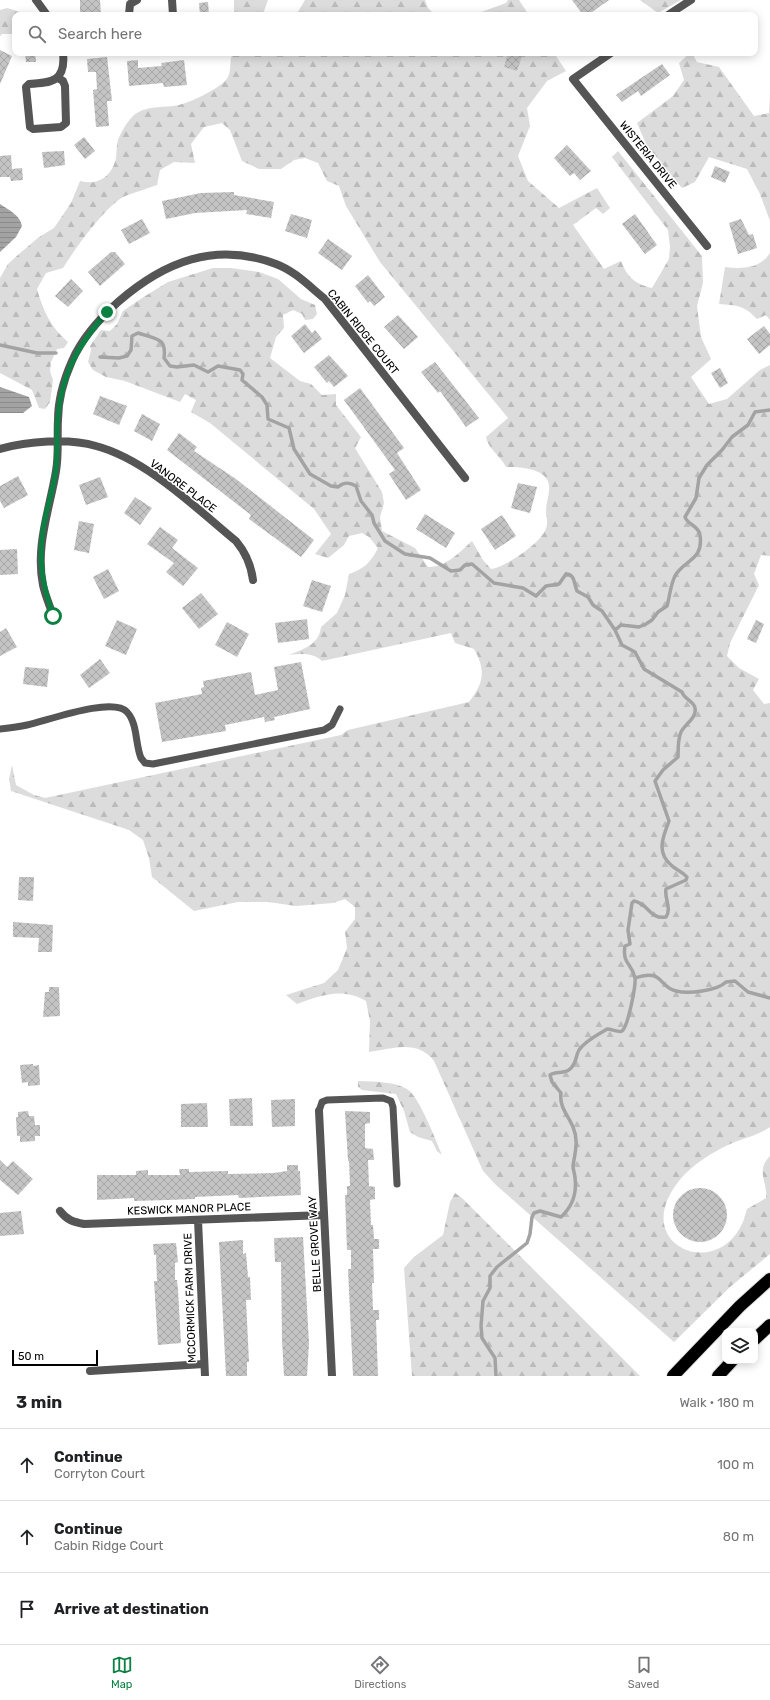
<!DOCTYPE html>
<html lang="en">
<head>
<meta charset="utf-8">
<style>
  :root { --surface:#fff; --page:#f6f6f6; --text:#202124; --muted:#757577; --line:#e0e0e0; --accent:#0b8043 }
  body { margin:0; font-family:Rubik,sans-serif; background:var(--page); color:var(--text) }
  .controls { position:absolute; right:12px; bottom:12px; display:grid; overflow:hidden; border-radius:8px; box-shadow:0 2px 10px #0003 }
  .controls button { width:36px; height:36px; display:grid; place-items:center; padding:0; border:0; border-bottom:1px solid var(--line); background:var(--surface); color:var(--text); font:20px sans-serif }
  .scale { position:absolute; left:12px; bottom:10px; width:86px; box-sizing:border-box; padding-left:4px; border:2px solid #000; border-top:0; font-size:11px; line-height:14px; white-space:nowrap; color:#000; -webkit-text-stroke:3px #fff; paint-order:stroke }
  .stop { position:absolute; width:12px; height:12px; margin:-9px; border:3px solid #0b8043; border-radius:50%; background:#fff }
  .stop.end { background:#0b8043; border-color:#fff; box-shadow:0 1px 4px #0008 }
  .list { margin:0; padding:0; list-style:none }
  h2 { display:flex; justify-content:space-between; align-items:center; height:52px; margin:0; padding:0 16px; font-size:17px }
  h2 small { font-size:13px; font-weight:400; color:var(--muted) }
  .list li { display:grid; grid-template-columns:26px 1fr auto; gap:12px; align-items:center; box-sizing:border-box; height:72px; padding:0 16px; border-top:1px solid var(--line) }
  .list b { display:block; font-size:15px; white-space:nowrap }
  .list p { margin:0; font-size:13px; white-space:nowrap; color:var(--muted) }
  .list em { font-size:13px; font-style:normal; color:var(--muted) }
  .icon { flex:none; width:22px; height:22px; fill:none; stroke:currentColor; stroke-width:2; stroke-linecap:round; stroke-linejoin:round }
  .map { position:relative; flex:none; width:770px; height:1376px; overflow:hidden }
  .search { position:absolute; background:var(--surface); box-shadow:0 2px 10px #0003; left:12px; right:12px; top:12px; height:44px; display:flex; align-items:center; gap:10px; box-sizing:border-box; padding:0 14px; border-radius:8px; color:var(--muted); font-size:15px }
  .sheet { height:268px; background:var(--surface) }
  nav { display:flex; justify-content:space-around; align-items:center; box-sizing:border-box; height:56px; border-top:1px solid var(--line); background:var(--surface); font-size:11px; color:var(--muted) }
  nav a { display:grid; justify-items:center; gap:2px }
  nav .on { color:var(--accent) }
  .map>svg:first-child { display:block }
  .forest { fill:url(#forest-firs) }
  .water { fill:url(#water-rules) }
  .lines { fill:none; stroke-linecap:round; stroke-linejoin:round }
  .stream { stroke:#a3a3a3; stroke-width:3.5 }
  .building { fill:url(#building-cross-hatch) }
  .highway-casing { stroke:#dbdbdb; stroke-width:14 }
  .lane { stroke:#555; stroke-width:7 }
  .street { stroke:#555; stroke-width:8 }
  .highway { stroke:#000; stroke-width:12 }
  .route { stroke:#0b8043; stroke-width:5 }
  .labels { text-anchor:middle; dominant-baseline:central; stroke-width:3; stroke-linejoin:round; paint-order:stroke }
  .street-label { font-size:11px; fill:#000; stroke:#fff }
</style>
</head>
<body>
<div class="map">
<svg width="770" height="1376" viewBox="0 0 770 1376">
  <defs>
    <pattern id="forest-firs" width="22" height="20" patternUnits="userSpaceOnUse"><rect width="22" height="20" fill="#dcdcdc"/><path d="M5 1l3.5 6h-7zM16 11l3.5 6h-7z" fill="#bbb"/></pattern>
    <pattern id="water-rules" width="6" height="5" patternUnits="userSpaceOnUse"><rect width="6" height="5" fill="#a3a3a3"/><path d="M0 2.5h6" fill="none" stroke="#8b8b8b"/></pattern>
    <pattern id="building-cross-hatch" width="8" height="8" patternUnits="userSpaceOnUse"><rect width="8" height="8" fill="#c4c4c4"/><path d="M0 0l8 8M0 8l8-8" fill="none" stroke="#a7a7a7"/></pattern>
  </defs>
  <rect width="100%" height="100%" fill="#fff"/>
  <path class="forest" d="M234 0H268L264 11 266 15H234Z
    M305 0H425L428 8 435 15H296Z
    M508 0H519L529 15H473L506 3Z
    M640 0H681L658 13Z
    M7 8 31 15H15V34H2L0 36V10Z
    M233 53H554L566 71 547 81 527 108 530 126 518 156 528 181 559 208 597 188 610 208 603 214 596 208 573 225 604 269 621 261C627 277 635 284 652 288L669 259 670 247 668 230 612 157 618 151 702 256 703 283 697 306 701 337 711 359 691 377 709 404 727 399 760 370 770 365V556L761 555 754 574 759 585 730 643 727 656 739 668 759 679 753 690 764 704 770 703V1127C757 1136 742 1138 728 1145 713 1152 696 1163 685 1174 623 1240 712 1283 741 1226 744 1221 745 1215 747 1209L766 1198C768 1182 755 1171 770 1156V1254L730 1287 674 1342 496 1185 483 1171 434 1061C417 1039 393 1049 369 1052L370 1021 366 1001C343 987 321 995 297 1004L286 995 324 983 338 970 347 948 345 932 355 919V907L345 899 333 903 296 906 268 902H238L194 911 152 877 149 858 143 840 129 830 11 791 9 779 12 765 16 785 34 795 45 798 341 735 348 730 469 702C484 683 486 670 474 649L455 643 451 633 322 661C312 652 301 654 289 655 303 649 319 645 321 627L337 613 345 595 349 574C364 569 371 562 378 548L369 537 362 533 349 536 344 545 328 558 315 554 331 534 314 509 210 423 191 412 196 400 185 394 180 402 125 381 106 377 93 370 88 362 91 350 90 346 101 330 110 331 117 324 123 311 142 298 168 282 213 268H231L259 272 278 279 301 299 315 305 317 314 313 319 305 320 302 314 293 310 283 315 284 328 276 337 270 358 300 381 311 384 322 395 336 394V405L361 437 355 448 382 492 384 503 380 517 382 531 415 548 428 567C445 568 460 552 472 541L483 560 491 569C505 567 538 545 545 531 549 524 546 517 546 510 546 502 550 494 549 486 548 468 519 467 506 467 500 455 488 449 486 437L508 418 380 262 346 206 339 186 327 181 318 163 305 158 294 160 281 169H259L242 161 230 130 222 123 204 127 191 144 195 163 174 162 160 170 157 185C147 189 135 192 125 196 105 206 75 249 63 268L46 273 37 289C43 310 50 327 68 342L64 348 57 349 51 362 50 371 53 380 50 402 45 409 39 408 32 390 0 373V278L8 264 19 254 39 237 54 228 71 203 80 181C97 186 112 177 116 158 117 152 116 146 118 140 121 132 127 122 133 116 145 105 163 108 179 105 191 102 216 90 225 81 233 74 228 62 233 53Z
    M690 53H692L697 62 719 67 754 116 769 113 770 94V221L760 194 747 169 709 157 695 182 682 188 647 146 637 123 673 96 684 80 679 63Z
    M770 253V320L766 315 757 319C745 306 737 305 719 304L725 267C742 269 760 269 770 253Z
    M358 1081C373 1082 394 1081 407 1089 419 1096 436 1141 442 1155L437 1151 432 1141 418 1137 410 1132 404 1111 396 1094 362 1090 358 1087Z
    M455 1193 462 1198 640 1376H412L404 1268 414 1257 443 1235 450 1202Z"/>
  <path class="water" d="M0 204C9 210 20 215 22 226L16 237 0 252Z
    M0 387 29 397 32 406 23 413H0Z"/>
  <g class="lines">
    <path class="stream" d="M0 345 37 353H56
      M100 357 119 358 127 356 131 350 132 336 138 333C155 339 167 337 164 358L170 366 177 367 194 365 208 372 218 366 240 370 243 374 242 380 262 397 267 405 268 419 289 428 294 449 310 474 331 486 338 487C344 482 349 482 356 486L361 501 372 515 374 523 385 541 405 554 430 558 451 571 460 570 465 565 472 564 494 583 523 588 536 596 546 586 559 584 566 574C575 574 574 584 577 591L588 597 593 605 602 611 615 630 622 645 635 652 644 669 682 692C684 699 694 701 695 708 697 718 685 724 681 732 678 738 678 749 678 757L663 770 655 781 669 821C663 837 656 852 671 865 676 870 682 871 687 877L686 880 666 889C664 898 672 908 666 917 650 920 648 903 634 901L632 903 628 930 630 944 625 946C622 964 632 963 635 978 636 985 628 1027 622 1031 619 1033 612 1029 607 1029 598 1035 586 1040 579 1050 575 1057 577 1063 570 1069 564 1075 556 1070 550 1075L552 1082 561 1093C559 1107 568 1115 573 1127 579 1141 575 1152 573 1166 573 1170 575 1174 575 1178 577 1194 572 1207 561 1217L540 1211 534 1213 532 1217 530 1234 527 1243 497 1267 490 1276V1288L483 1301 481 1326 482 1338 495 1358 496 1376
      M615 630 621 625 639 627 646 624 652 620 658 612 667 606C670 596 670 586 675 576 683 560 704 561 700 535 699 526 688 525 685 517L696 498 699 478 707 465 722 450 732 437 748 425 755 412 770 410
      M635 978C664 968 658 987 676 991 688 994 717 991 726 982L735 981 748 992 770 998"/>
  </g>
  <path class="building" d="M80 0H100L101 15H80Z
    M572 0H609L588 15H583Z
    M208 2 209 15H200L199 3Z
    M0 50 12 56 0 84Z
    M25 53H35L36 62H26Z
    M508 53H523L517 71 504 67Z
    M107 57 112 101H107L109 126 96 127 93 90 97 89 96 72H88L87 59Z
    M138 60V68L162 66 161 63 184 60 187 85 164 87 163 83 129 86 127 61Z
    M662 64 670 75 641 96 638 91 622 102 616 95Z
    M84 137 95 151 85 159 74 145Z
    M567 145 591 171 580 180 574 173 570 176 554 158Z
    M64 151 65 165 44 168 42 152Z
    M11 155 12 169 22 168 23 180 11 181 10 177H0V156Z
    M715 166 730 172 725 183 711 177Z
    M234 192V195L274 202 271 218 246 214 247 210 195 213 166 219 162 201 201 193Z
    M291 214 312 220 307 238 285 231Z
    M635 214 657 245 645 254 622 224Z
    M142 219 150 233 129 244 121 230Z
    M741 219 749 235 753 234 757 248 738 254 729 223Z
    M328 239 352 256 342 270 318 253Z
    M111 252H115L125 264 100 286 88 272Z
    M368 275 385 297 374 306 370 301 368 303 355 286Z
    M71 279 83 291 68 307 55 296Z
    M398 315 418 337 404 349 384 327Z
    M305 324 312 333 315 330 322 339 304 353 291 336Z
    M764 326 770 334V345L759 354 747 339Z
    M329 355 348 376 334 387 329 381 327 383 314 367Z
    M435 362 479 418 466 427 440 391 438 393 421 372Z
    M720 368 728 383 720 388 711 373Z
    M360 388 404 448 397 453 421 490 406 500 389 474 395 470 344 400Z
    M100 396 127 406 119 425 93 414Z
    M142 414 160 424 152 441 134 431Z
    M179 433 197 447 194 451 236 479 314 540 301 557 249 519 251 515 167 450Z
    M18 476 28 495 4 508 0 501V486Z
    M100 477 108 497 86 505 79 485Z
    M518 483 537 487 530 513 511 508Z
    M135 497 152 508 140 525 124 513Z
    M425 514 455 533 446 548 416 529Z
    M502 515 516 536 495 550 481 529Z
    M79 521 94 524 89 553 74 550Z
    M160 527 178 540 172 548 198 568 183 586 166 572 174 563 147 544Z
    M17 549 18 574 0 575V550Z
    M108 569 119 591 104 599 93 577Z
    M312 580 331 586 322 612 303 606Z
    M201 593 218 614 199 629 182 608Z
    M307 619 309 639 278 643 275 623Z
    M117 620 137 629 126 655 105 646Z
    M756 620 764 624 756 643 747 639Z
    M227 622 249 634 237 657 215 645Z
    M6 628 17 647 0 656V632Z
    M100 659 110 673 89 688 80 675Z
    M301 662 310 709 274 717 275 720 265 722 264 717 225 725 226 731 162 742 155 703 202 694 201 688 204 687 203 681 251 672 255 695 278 690 274 667Z
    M25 667 49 669 47 687 23 684Z
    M19 877H34L33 901 18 900Z
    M13 922 53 925 52 952H38L39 938 13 937Z
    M49 987H59L60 1016 43 1017 45 992H49Z
    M33 1064V1066L39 1065 40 1085 28 1086V1082L22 1083 20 1065Z
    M252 1098 253 1126H230L229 1099Z
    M295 1099V1126L272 1127 271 1100Z
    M207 1103 208 1127H181V1104Z
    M28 1111 29 1116H34L35 1125H40V1136H35V1141L20 1142V1136H17L16 1117H18V1112Z
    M345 1111 370 1112V1123L365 1124V1148L373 1149 374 1160H368L369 1186 375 1187V1199L370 1200 371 1225H373L374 1239H379V1249H373L374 1283H372L373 1310H379V1320H376L378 1376H353L348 1269H351V1250H347L345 1195H347V1186H350L349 1161H348Z
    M0 1160 7 1167 13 1161 33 1179 18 1195 0 1180Z
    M287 1165H298V1171H300L301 1195 239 1198 238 1195 195 1197V1199L168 1200 134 1201V1198L97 1200V1175H136V1171L148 1170V1175H180L179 1169H189V1172L228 1171V1174L274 1173 287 1171Z
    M673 1215a27 27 0 1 1 54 0a27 27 0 1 1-54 0Z
    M21 1211 24 1234 0 1236V1213Z
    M303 1237 309 1343 307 1376H284L282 1340 281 1262H275L274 1238Z
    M243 1240V1254L246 1253 248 1277H250L251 1300H246L249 1362H247V1376H226L219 1242Z
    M176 1243 178 1262 175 1263V1280H177L178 1290 181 1343 158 1345 154 1281H157L156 1255H154L153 1244Z"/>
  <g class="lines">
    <g class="highway-casing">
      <path id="highway" d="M755 1339 770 1325
        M673 1376 740 1306 770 1279
        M718 1376 732 1361"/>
    </g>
    <path class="lane" d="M0 729C9 728 18 727 27 725 46 721 113 696 127 712 138 724 135 744 141 758L145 763 153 764 324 730 332 725 340 709
      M319 1111 322 1102 327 1100 383 1098 391 1101 393 1107 397 1184"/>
    <path class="street" d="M36 0 47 15
      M172 0 173 15
      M129 15 130 4 137 0
      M668 15 691 0
      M611 53 573 79 707 246
      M58 78 63 81 65 86 66 123 61 127 33 129 30 127 26 87 29 84C52 83 66 81 63 53
      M0 449C27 441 69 438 96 446 146 459 197 509 236 541 246 553 251 564 253 580
      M53 616C50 606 45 595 43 585 35 546 50 508 56 471 59 454 57 437 58 420 58 400 64 379 72 361 82 338 99 319 118 302 164 262 215 241 276 264 295 271 310 287 325 299L465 478
      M319 1111 332 1376
      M60 1211C67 1220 73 1222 84 1224L324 1215
      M198 1220 205 1376
      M90 1371 204 1364"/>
    <use href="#highway" class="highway"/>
  </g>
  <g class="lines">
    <path class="route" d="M53 616C43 585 38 563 43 530 46 509 54 489 56 468 58 451 56 433 58 416 62 372 79 344 107 312"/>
  </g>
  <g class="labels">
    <g class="street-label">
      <text transform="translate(648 155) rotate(51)">WISTERIA DRIVE</text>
      <text transform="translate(363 332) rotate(51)">CABIN RIDGE COURT</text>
      <text transform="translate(183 486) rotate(37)">VANORE PLACE</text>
      <text transform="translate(189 1209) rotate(-2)">KESWICK MANOR PLACE</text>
      <text transform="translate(315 1244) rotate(-93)">BELLE GROVE WAY</text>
      <text transform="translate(190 1298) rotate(-92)">MCCORMICK FARM DRIVE</text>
    </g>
  </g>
</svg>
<div class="controls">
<button><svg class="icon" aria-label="layers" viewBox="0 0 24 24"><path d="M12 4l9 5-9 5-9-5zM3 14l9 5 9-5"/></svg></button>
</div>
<div class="scale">50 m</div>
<div class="stop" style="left:53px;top:616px"></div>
<div class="stop end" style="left:107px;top:312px"></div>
<div class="search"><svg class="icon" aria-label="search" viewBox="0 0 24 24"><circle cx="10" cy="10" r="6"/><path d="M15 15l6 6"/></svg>Search here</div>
</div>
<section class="sheet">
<h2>3 min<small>Walk · 180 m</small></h2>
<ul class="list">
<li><svg class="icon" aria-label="ahead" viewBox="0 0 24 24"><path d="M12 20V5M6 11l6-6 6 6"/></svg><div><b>Continue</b><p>Corryton Court</p></div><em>100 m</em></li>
<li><svg class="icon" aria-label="ahead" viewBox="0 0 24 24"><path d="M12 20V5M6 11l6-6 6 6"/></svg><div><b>Continue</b><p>Cabin Ridge Court</p></div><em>80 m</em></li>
<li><svg class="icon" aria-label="arrive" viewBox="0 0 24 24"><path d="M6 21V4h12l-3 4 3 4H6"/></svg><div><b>Arrive at destination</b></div></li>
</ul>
</section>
<nav>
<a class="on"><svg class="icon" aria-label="map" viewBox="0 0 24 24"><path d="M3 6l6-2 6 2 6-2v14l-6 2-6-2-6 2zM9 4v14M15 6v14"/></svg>Map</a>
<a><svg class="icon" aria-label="directions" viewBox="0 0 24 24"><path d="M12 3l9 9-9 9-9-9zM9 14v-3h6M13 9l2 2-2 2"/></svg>Directions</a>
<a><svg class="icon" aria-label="saved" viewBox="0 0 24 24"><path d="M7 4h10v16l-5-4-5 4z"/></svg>Saved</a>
</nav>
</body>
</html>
